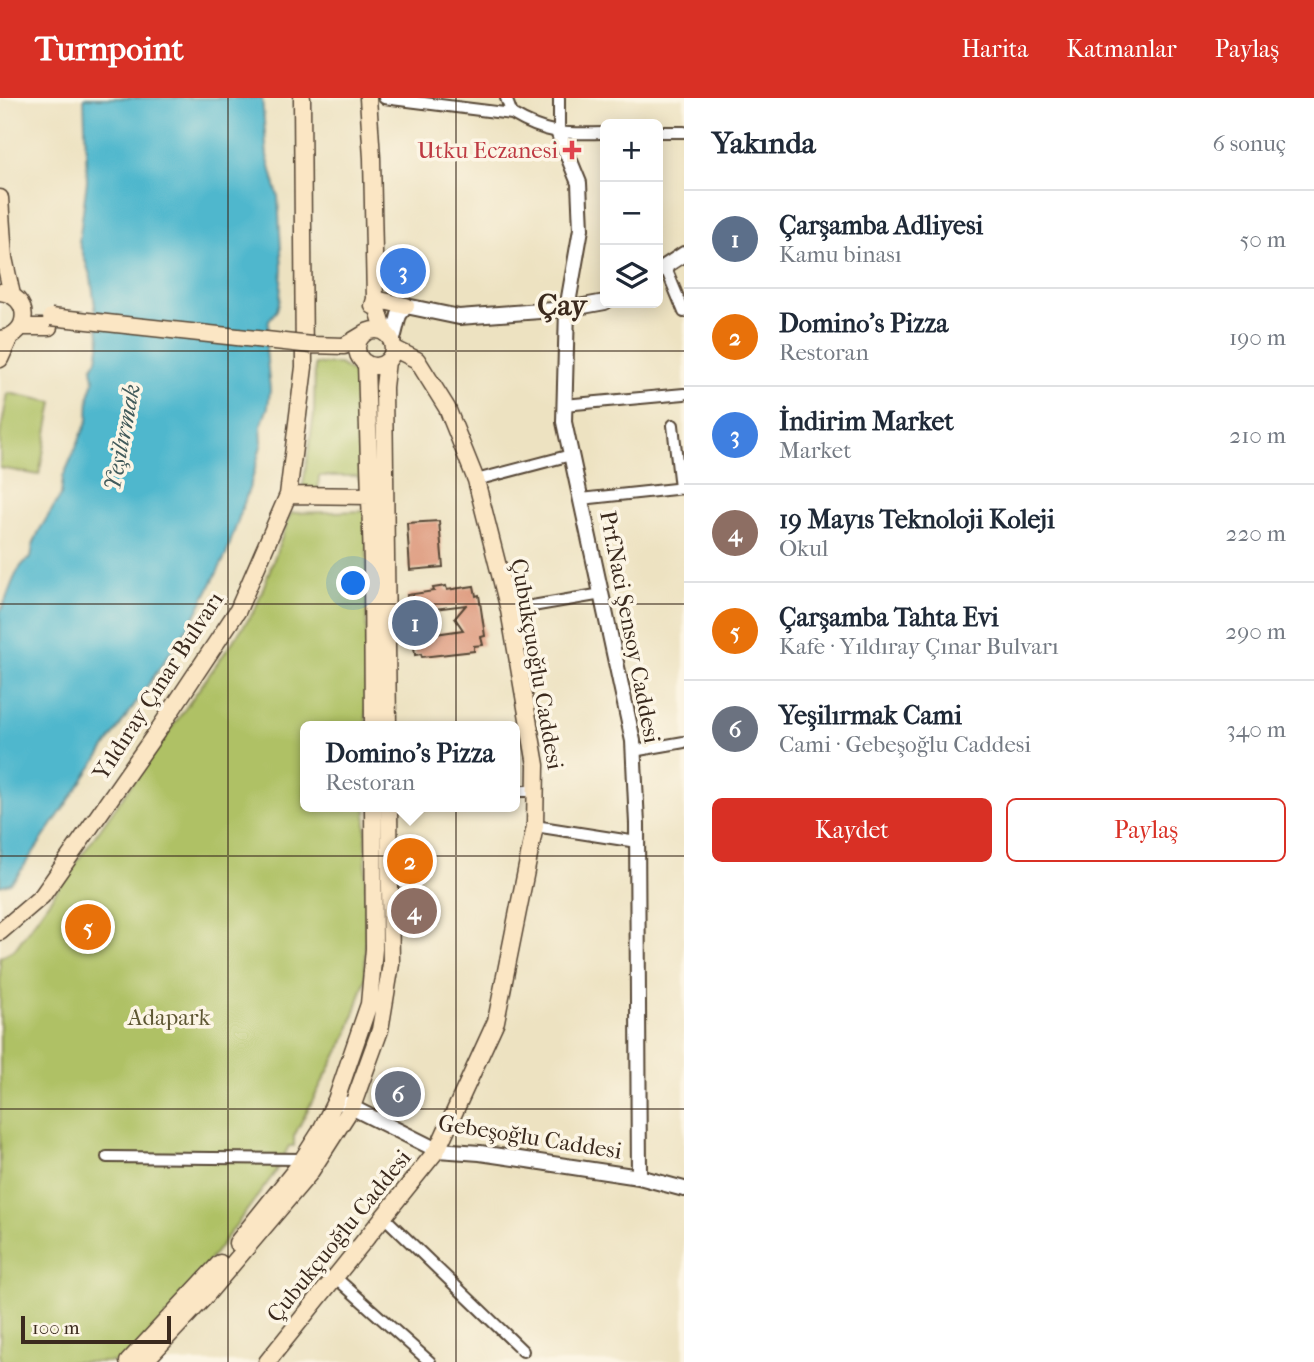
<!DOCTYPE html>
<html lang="tr">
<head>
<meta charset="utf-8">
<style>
  :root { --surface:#fff; --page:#f2f2f3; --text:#1f2937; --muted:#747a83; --line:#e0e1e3; --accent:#d93025 }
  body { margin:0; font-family:"IM FELL French Canon",serif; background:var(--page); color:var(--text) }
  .controls { position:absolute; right:21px; top:21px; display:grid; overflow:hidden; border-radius:10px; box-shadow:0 4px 18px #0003 }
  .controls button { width:63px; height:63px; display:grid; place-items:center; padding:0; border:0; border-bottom:2px solid var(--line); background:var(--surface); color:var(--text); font:35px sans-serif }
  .scale { position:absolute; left:21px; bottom:18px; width:150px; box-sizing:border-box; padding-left:7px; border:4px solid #3b2a1e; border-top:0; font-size:19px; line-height:24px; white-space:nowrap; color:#3b2a1e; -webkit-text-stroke:5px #fcf5e5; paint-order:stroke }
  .you { position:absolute; left:354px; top:486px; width:24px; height:24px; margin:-18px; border:5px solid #fff; border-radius:50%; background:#1a73e8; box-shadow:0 0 0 10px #1a73e833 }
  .badge { display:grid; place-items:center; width:46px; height:46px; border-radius:50%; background:var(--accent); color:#fff; font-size:23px; font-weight:700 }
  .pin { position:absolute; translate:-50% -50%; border:4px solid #fff; box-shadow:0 2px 7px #0006 }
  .popup { position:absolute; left:300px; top:623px; width:220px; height:91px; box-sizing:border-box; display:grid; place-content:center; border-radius:10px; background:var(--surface); filter:drop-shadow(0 2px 5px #0005); font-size:23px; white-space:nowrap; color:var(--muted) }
  .popup b { font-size:26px; color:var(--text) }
  .popup::after { content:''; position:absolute; left:50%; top:100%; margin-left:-14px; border:14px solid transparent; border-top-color:var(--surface) }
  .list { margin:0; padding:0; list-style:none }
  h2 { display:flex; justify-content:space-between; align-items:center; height:91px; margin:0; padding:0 28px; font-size:30px }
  h2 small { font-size:23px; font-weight:400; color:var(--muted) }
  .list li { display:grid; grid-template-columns:46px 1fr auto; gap:21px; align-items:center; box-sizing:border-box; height:98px; padding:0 28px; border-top:2px solid var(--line) }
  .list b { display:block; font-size:26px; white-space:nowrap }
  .list p { margin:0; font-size:23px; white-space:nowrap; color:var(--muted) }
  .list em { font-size:23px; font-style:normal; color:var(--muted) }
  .actions { display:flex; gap:14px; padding:21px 28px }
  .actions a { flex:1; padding:16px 0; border:2px solid var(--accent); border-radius:10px; text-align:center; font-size:24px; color:var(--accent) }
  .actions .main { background:var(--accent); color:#fff }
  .icon { flex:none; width:38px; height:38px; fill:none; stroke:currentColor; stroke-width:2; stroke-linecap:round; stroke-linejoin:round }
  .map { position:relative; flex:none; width:684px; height:1264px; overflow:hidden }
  header { display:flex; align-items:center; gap:42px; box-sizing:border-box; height:98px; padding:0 35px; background:var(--accent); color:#fff }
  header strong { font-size:33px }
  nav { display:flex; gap:38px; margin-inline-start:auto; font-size:24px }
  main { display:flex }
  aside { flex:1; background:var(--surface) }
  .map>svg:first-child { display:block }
  .green { fill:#afc165; stroke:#757642; stroke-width:2 }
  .water { fill:#4fb7cd; stroke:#457076; stroke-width:2 }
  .building { fill:#db9275; fill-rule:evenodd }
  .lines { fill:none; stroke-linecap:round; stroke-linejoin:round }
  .minor-casing { stroke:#564636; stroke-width:14 }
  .tertiary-casing { stroke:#564636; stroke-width:18 }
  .secondary-casing { stroke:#564636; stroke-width:19 }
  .minor { stroke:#fff; stroke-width:10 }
  .tertiary { stroke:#fff; stroke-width:14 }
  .secondary { stroke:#fbe6c4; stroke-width:16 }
  .secondary-bridge-casing { stroke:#564636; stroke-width:19; stroke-linecap:butt }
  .secondary-bridge { stroke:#fbe6c4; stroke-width:16 }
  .grid { fill:none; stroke:#3b2a1e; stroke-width:2; stroke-opacity:0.55 }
  .health-dot { fill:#e0444e; stroke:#fcf5e5; stroke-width:2.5 }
  .labels { text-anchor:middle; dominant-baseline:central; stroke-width:7; stroke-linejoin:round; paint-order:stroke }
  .health-label { font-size:23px; fill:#be3a42; stroke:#fcf5e5; text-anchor:end }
  .street-label { font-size:23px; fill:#3b2a1e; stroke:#fcf5e5 }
  .park-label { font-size:23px; fill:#5e5733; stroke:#fcf5e5 }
  .water-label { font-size:24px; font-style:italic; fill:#425b5b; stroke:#fcf5e5 }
  .district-label { font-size:30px; font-weight:bold; fill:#3b2a1e; stroke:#fcf5e5 }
</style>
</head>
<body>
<header>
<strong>Turnpoint</strong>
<nav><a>Harita</a><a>Katmanlar</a><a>Paylaş</a></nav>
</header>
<main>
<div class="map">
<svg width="684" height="1264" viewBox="0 0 684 1264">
  <rect width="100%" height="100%" fill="#fcf5e5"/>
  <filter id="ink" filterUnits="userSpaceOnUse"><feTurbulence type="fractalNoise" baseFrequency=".0143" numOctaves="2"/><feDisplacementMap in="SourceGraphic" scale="14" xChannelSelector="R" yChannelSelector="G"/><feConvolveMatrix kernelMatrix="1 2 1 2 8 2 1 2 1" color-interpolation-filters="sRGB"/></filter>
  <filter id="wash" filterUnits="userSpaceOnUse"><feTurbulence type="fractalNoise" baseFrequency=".00686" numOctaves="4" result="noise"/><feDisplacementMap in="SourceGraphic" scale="28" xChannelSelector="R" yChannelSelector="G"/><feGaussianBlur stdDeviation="1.57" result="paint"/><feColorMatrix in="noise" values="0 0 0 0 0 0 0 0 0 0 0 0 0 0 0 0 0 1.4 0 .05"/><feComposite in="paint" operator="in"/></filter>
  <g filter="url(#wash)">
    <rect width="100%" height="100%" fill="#ede2c1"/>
    <path class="green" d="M315 266H339L361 280 363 388 357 378H319L318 393 302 394 314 317Z
      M8 295 53 304 39 377 0 370V337Z
      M367 413 366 628H305V709H366L365 882 348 935 294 1038V1048H289L274 1076 162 1226 122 1264H0V859L15 851 255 512 291 415Z"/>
    <path class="water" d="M84 0H262L267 58 278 98 282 171 280 201 277 212 269 222 266 252 270 292 268 309 261 328 262 344 252 382 226 457 194 520 17 778 10 785 0 788V514C10 498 13 468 31 460L33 447 39 433 61 397 63 379 88 322 89 298 94 283 92 270 97 261 100 243 91 180 79 144 87 83Z"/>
    <g id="blocks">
      <path class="building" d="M439 423 443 469 410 472 407 425Z
        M446 488 447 492 474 488 476 498 479 497 485 538 481 539 483 547 474 548V553L422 559 421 556 415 557 414 548 411 549 405 507H408L407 497 434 493 433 490ZM466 507 455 520 463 532 435 536 433 523 426 512Z
        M387 976 416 981 409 1016 381 1011Z"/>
    </g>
  </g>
  <g filter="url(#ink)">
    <use href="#blocks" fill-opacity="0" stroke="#564636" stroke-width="2"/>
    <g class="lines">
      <g class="minor-casing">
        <path id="minor" d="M384 0 512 16C547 37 566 36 605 35
          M506 0 512 16
          M559 0V36
          M658 34H684
          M665 168 684 214
          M564 307 684 296
          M673 327 680 390
          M476 382 571 357
          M581 401 684 390
          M509 512 602 496
          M633 653 684 644
          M515 693H536
          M535 728 637 744
          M107 1059 303 1061
          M384 1119 523 1253
          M335 1179 430 1264"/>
      </g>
      <g class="tertiary-casing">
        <path id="tertiary" d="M559 36 579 85 581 131 567 211 564 324 633 643 637 726 639 1079
          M658 173 684 156
          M392 245 399 217 406 208 459 219 567 211 605 204
          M343 1005 437 1052 480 1055 639 1079 684 1091"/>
      </g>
      <g class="secondary-casing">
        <path id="secondary" d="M368 0 372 60 375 201 385 235
          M0 100 4 160 12 197
          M0 194C31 197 32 237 0 241
          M373 208 375 201 406 208
          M21 229H49
          M357 250a18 18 0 1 1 36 0a18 18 0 1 1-36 0Z
          M312 247 344 248 364 236
          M0 261 10 239
          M387 263 384 289 388 628
          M366 265 372 465 373 628
          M288 397 370 398
          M0 834 42 798 159 631 238 512 288 397 304 269 302 0
          M237 1145 297 1070 320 1034 336 1002 369 906 374 851 373 709
          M128 1264 220 1165
          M144 1264 203 1201 309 1076 352 1009 380 932 391 866 389 709
          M267 1264 437 1052 496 923 535 728 536 667 509 512 476 382 447 310 417 262 393 250"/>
      </g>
      <use href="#minor" class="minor"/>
      <use href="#tertiary" class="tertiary"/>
      <use href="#secondary" class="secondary"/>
      <g class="secondary-bridge-casing">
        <path id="secondary-bridge" d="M51 219 312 247"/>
      </g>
      <use href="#secondary-bridge" class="secondary-bridge"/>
    </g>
  </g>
  <path class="grid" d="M228 0V1264M456 0V1264M0 253H684M0 506H684M0 758H684M0 1011H684"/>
  <path class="health-dot" d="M568.5 41.5h7v7h7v7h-7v7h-7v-7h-7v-7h7z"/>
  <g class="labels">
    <g class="health-label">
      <text x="558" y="52">Utku Eczanesi</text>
    </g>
    <g class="street-label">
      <text transform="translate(630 529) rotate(79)">Prf.Naci Şensoy Caddesi</text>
      <text transform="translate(537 566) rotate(80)">Çubukçuoğlu Caddesi</text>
      <text transform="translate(158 588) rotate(-57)">Yıldıray Çınar Bulvarı</text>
      <text transform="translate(530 1039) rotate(9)">Gebeşoğlu Caddesi</text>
      <text transform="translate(339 1138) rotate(-51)">Çubukçuoğlu Caddesi</text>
    </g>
    <g class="park-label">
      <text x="169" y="919">Adapark</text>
    </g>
    <g class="water-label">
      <text transform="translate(122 339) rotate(-79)">Yeşilırmak</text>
    </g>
    <g class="district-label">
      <text x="562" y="207">Çay</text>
    </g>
  </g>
</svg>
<div class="controls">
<button>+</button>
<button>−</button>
<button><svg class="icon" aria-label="layers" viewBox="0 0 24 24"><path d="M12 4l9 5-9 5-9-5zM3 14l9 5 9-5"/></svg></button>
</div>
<div class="scale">100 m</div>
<div class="you"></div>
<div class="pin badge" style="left:415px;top:525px;background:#5c6f8a">1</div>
<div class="pin badge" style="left:410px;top:763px;background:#e8710a">2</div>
<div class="popup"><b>Domino's Pizza</b>Restoran</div>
<div class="pin badge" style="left:403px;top:173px;background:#3f7fe0">3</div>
<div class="pin badge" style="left:414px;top:813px;background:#8d6e63">4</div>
<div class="pin badge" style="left:88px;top:829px;background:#e8710a">5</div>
<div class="pin badge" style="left:398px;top:996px;background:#6b7280">6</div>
</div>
<aside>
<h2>Yakında<small>6 sonuç</small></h2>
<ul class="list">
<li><span class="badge" style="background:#5c6f8a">1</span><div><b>Çarşamba Adliyesi</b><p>Kamu binası</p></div><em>50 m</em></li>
<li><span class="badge" style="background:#e8710a">2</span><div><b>Domino's Pizza</b><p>Restoran</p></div><em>190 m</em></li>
<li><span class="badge" style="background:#3f7fe0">3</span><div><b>İndirim Market</b><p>Market</p></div><em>210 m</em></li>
<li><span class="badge" style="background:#8d6e63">4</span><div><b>19 Mayıs Teknoloji Koleji</b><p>Okul</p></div><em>220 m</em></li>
<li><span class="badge" style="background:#e8710a">5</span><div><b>Çarşamba Tahta Evi</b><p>Kafe · Yıldıray Çınar Bulvarı</p></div><em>290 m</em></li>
<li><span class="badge" style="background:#6b7280">6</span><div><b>Yeşilırmak Cami</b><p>Cami · Gebeşoğlu Caddesi</p></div><em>340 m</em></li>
</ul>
<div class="actions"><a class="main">Kaydet</a><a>Paylaş</a></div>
</aside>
</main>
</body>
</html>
